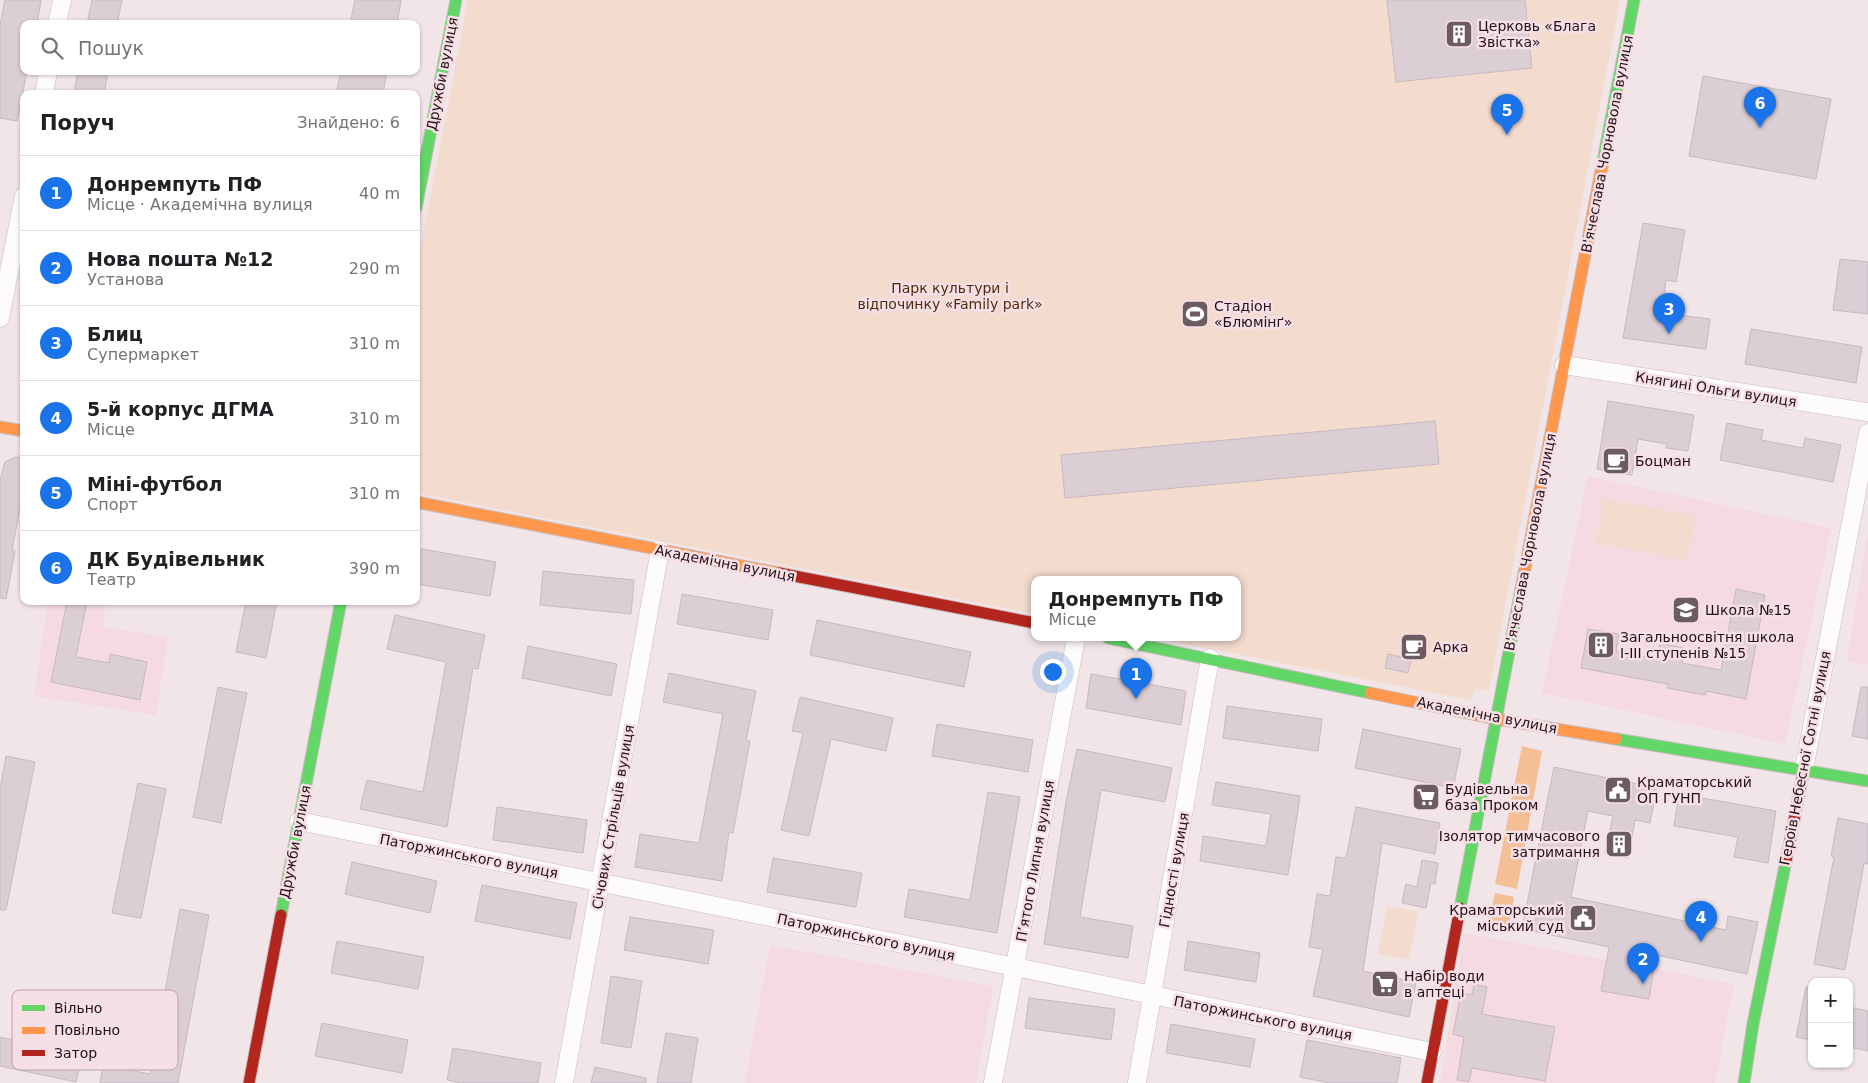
<!DOCTYPE html>
<html lang="uk">
<head>
<meta charset="utf-8">
<style>
  :root { --surface:#fff; --page:#f6f6f6; --text:#202124; --muted:#757577; --line:#e0e0e0; --accent:#1a73e8 }
  body { margin:0; font-family:"DejaVu Sans",sans-serif; background:var(--page); color:var(--text) }
  .controls { position:absolute; right:15px; bottom:15px; display:grid; overflow:hidden; border-radius:10px; box-shadow:0 1px 4px #0004 }
  .controls button { width:45px; height:45px; display:grid; place-items:center; padding:0; border:0; border-bottom:1px solid var(--line); background:var(--surface); color:var(--text); font:25px sans-serif }
  .you { position:absolute; left:1052px; top:671px; width:18px; height:18px; margin:-12px; border:4px solid #fff; border-radius:50%; background:#1a73e8; box-shadow:0 0 0 8px #1a73e833 }
  .badge { display:grid; place-items:center; width:32px; height:32px; border-radius:50%; background:var(--accent); color:#fff; font-size:16px; font-weight:700 }
  .pin { position:absolute; translate:-50% -41px; filter:drop-shadow(0 1px 2px #0008) }
  .pin::after { content:''; position:absolute; top:26px; width:18px; height:15px; background:inherit; clip-path:polygon(0 0,100% 0,50% 100%) }
  .popup { position:absolute; left:1031px; top:576px; width:210px; height:65px; box-sizing:border-box; display:grid; place-content:center; border-radius:10px; background:var(--surface); filter:drop-shadow(0 1px 4px #0005); font-size:16px; white-space:nowrap; color:var(--muted) }
  .popup b { font-size:19px; color:var(--text) }
  .popup::after { content:''; position:absolute; left:50%; top:100%; margin-left:-10px; border:10px solid transparent; border-top-color:var(--surface) }
  .list { margin:0; padding:0; list-style:none }
  h2 { display:flex; justify-content:space-between; align-items:center; height:65px; margin:0; padding:0 20px; font-size:21px }
  h2 small { font-size:16px; font-weight:400; color:var(--muted) }
  .list li { display:grid; grid-template-columns:32px 1fr auto; gap:15px; align-items:center; box-sizing:border-box; height:75px; padding:0 20px; border-top:1px solid var(--line) }
  .list b { display:block; font-size:19px; white-space:nowrap }
  .list p { margin:0; font-size:16px; white-space:nowrap; color:var(--muted) }
  .list em { font-size:16px; font-style:normal; color:var(--muted) }
  .icon { flex:none; width:28px; height:28px; fill:none; stroke:currentColor; stroke-width:2; stroke-linecap:round; stroke-linejoin:round }
  .map { position:relative; flex:none; width:1868px; height:1083px; overflow:hidden }
  .search { position:absolute; background:var(--surface); box-shadow:0 1px 4px #0004; left:20px; top:20px; width:400px; height:55px; display:flex; align-items:center; gap:12px; box-sizing:border-box; padding:0 18px; border-radius:10px; color:var(--muted); font-size:19px }
  .panel { position:absolute; background:var(--surface); box-shadow:0 1px 4px #0004; left:20px; top:90px; width:400px; height:515px; border-radius:10px }
  .map>svg:first-child { display:block }
  .built { fill:#f5dae1 }
  .green { fill:#f3dbce }
  .forest { fill:#f5bf96 }
  .building { fill:#dcced5; stroke:#c7b9c0 }
  .lines { fill:none; stroke-linecap:round; stroke-linejoin:round }
  .street-casing { stroke:#cabbbf; stroke-width:19 }
  .fast-casing { stroke:#cabbbf; stroke-width:13 }
  .slow-casing { stroke:#cabbbf; stroke-width:13 }
  .jam-casing { stroke:#cabbbf; stroke-width:13 }
  .street { stroke:#fdfbfc; stroke-width:18 }
  .fast { stroke:#63d668; stroke-width:11 }
  .slow { stroke:#ff974d; stroke-width:11 }
  .jam { stroke:#b3261e; stroke-width:11 }
  .labels { text-anchor:middle; dominant-baseline:central; stroke-width:5; stroke-linejoin:round; paint-order:stroke }
  .poi-label { font-size:14px; fill:#241017; stroke:#f7dfe6; text-anchor:start }
  .street-label { font-size:14px; fill:#241017; stroke:#f7dfe6 }
  .park-label { font-size:14px; fill:#4f2c0b; stroke:#f7dfe6 }
  .key { fill:#f7dfe6; stroke:#b8a1a8; stroke-width:1 }
  .key-label { font-size:14px; fill:#241017 }
</style>
</head>
<body>
<div class="map">
<svg width="1868" height="1083" viewBox="0 0 1868 1083">
  <rect width="100%" height="100%" fill="#f1e5e8"/>
  <path class="built" d="M1588 476 1831 528 1785 744 1542 693Z
    M1867 537H1868V665L1847 661Z
    M48 601H106L103 627 168 637 156 715 34 696Z
    M1464 933 1734 984 1715 1083H1440Z
    M770 945 993 986 976 1083H745Z"/>
  <path class="green" d="M468 0H1620L1489 691 1476 688 1471 700 1154 638H1237V580H1035V614L416 493V272Z
    M1604 499 1695 516 1687 560 1596 543Z
    M1387 906 1418 911 1409 960 1378 954Z"/>
  <path class="forest" d="M1522 746 1542 751 1517 889 1495 884Z
    M1495 893 1514 897 1508 930 1488 926Z"/>
  <path class="building" d="M5 0H41L37 24H24V71H27L17 121 0 118V25Z
    M92 0H122L117 24H87Z
    M355 0H401L397 24H350Z
    M1387 0H1525L1532 68 1396 82Z
    M78 71H108L104 94H74Z
    M341 71H387L383 94H336Z
    M1703 76 1831 99 1816 179 1689 156Z
    M1643 223 1685 230 1676 282 1666 280 1662 313 1710 319 1706 349 1623 338Z
    M1840 259 1868 262V314L1833 310Z
    M1751 329 1862 347 1856 383 1745 364Z
    M1608 401 1694 415 1688 451 1666 448 1667 444 1638 439 1632 475 1597 469Z
    M1435 421 1439 464 1065 498 1061 455Z
    M1727 423 1763 430 1761 440 1803 448 1805 438 1841 445 1833 482 1720 460Z
    M15 457 24 458V487L12 550 15 551 6 599 0 598V480L5 462Z
    M416 548 496 562 490 596 416 584Z
    M543 571 634 580 631 614 540 605Z
    M1736 589 1765 595 1746 699 1706 691 1705 695 1667 688 1668 684 1581 668 1588 629 1619 634 1616 651 1657 659 1660 643 1684 648 1682 663 1721 670Z
    M682 594 773 610 768 640 677 624Z
    M67 601H87L76 657 109 663 110 654 147 662 140 700 51 682Z
    M246 601H277L266 658 236 652Z
    M395 615 485 635 478 669 473 668 447 827 360 809 367 780 423 792 446 662 387 649Z
    M817 620 971 652 964 687 810 655Z
    M528 646 617 664 611 696 522 678Z
    M1388 654 1411 659 1408 673 1385 668Z
    M669 673 756 691 746 740 750 741 733 833 729 832 722 881 635 867 640 834 699 843 723 714 663 702Z
    M1091 674 1186 691 1181 725 1086 708Z
    M218 687 247 693 221 823 193 817Z
    M1861 687H1868V739L1852 736Z
    M800 697 893 718 886 751 831 739 809 836 781 830 803 733 792 731Z
    M1227 706 1322 719 1318 751 1223 738Z
    M937 724 1033 740 1028 772 932 756Z
    M1363 729 1461 749 1453 788 1355 768Z
    M1077 749 1172 768 1165 802 1101 790 1080 917 1133 926 1128 958 1044 944 1066 802Z
    M6 756 35 762 6 910H0V789Z
    M1554 767 1657 788 1650 823 1635 820 1628 858 1605 853 1613 816 1588 811 1571 897 1726 930 1728 916 1758 922 1747 974 1656 955 1649 999 1601 991 1609 947 1522 929Z
    M1216 782 1300 796 1288 875 1200 861 1203 836 1266 846 1271 814 1212 805Z
    M138 783 166 789 141 918 112 913Z
    M988 792 1020 797 997 933 904 917 909 889 970 900Z
    M1679 794 1776 811 1768 863 1734 857 1738 837 1674 826Z
    M497 807 587 820 583 853 493 840Z
    M1356 807 1440 823 1435 854 1382 843 1363 971 1416 982 1409 1017 1313 996 1323 949 1309 947 1317 894 1330 896 1336 857 1346 858Z
    M1838 818 1868 824V864L1864 863 1845 970 1814 964 1834 857 1831 856Z
    M773 858 862 873 856 907 767 892Z
    M1422 860 1438 863 1435 884 1431 883 1426 908 1402 903 1406 884 1417 887Z
    M352 862 437 881 430 913 345 894Z
    M482 885 577 903 570 939 475 921Z
    M180 909 209 915 178 1083H100L103 1065 150 1074Z
    M630 917 714 930 708 964 624 950Z
    M337 941 424 957 418 989 331 973Z
    M1188 941 1260 953 1256 982 1184 970Z
    M611 976 642 981 631 1048 601 1043Z
    M1474 984 1487 987 1482 1014 1555 1027 1545 1081 1472 1068 1469 1082 1457 1080 1464 1037 1453 1034 1461 993 1472 995Z
    M1806 987H1812V1040L1796 1037Z
    M1029 998 1115 1009 1111 1040 1025 1028Z
    M1849 1007 1868 1011V1051L1849 1047Z
    M322 1023 408 1040 402 1073 315 1056Z
    M1171 1024 1255 1039 1250 1067 1166 1053Z
    M666 1033 698 1038 691 1083H657Z
    M0 1037 82 1055 76 1082 0 1066Z
    M1307 1040 1401 1058 1397 1083H1329L1300 1077Z
    M453 1048 541 1063 538 1083H461L447 1080Z
    M595 1067 646 1078V1083H591Z"/>
  <g class="lines">
    <g class="street-casing">
      <path id="street" d="M57 24 62 0
        M44 94 48 71
        M0 318 24 196
        M1564 365 1868 412
        M1804 769 1868 433
        M299 821 1432 1052
        M564 1083 660 550
        M993 1083 1076 638
        M1137 1083 1210 658"/>
    </g>
    <g class="fast-casing">
      <path id="fast" d="M1602 166 1634 0
        M416 208 456 0
        M1108 638 1370 693
        M1616 739 1868 781
        M1460 908 1521 589
        M281 915 341 601
        M1744 1083 1753 1024 1786 861"/>
    </g>
    <g class="slow-casing">
      <path id="slow" d="M0 427 24 431
        M416 502 779 573
        M1521 589 1602 166
        M1370 693 1496 719 1616 739"/>
    </g>
    <g class="jam-casing">
      <path id="jam" d="M779 573 1035 623
        M1786 861 1804 769
        M249 1083 281 915
        M1427 1083 1460 908"/>
    </g>
    <use href="#street" class="street"/>
    <use href="#fast" class="fast"/>
    <use href="#slow" class="slow"/>
    <use href="#jam" class="jam"/>
  </g>
  <defs>
    <g id="building-square" transform="scale(1.4375)"><rect x="-9" y="-9" width="18" height="18" rx="4" fill="#6c5b60" stroke="#f7dfe6"/><path d="M-4-6H4V6H1V3H-1V6H-4ZM-2.5-4.3h1.7v1.8h-1.7ZM.8-4.3h1.7v1.8H.8ZM-2.5-1h1.7V.8h-1.7ZM.8-1h1.7V.8H.8Z" fill="#fff"/></g>
    <g id="stadium-square" transform="scale(1.4375)"><rect x="-9" y="-9" width="18" height="18" rx="4" fill="#6c5b60" stroke="#f7dfe6"/><path d="M0-5a6.5 5 0 1 0 0 10a6.5 5 0 1 0 0-10ZM-3.5-1.8h7v3.6h-7Z" fill="#fff"/></g>
    <g id="cafe-square" transform="scale(1.4375)"><rect x="-9" y="-9" width="18" height="18" rx="4" fill="#6c5b60" stroke="#f7dfe6"/><path d="M-5.5-4.5H6V0H3Q3 3.5 0 3.5H-2.5Q-5.5 3.5-5.5 0ZM3-3.2v2h1.7v-2ZM-6 4.5H4V6H-6Z" fill="#fff"/></g>
    <g id="school-square" transform="scale(1.4375)"><rect x="-9" y="-9" width="18" height="18" rx="4" fill="#6c5b60" stroke="#f7dfe6"/><path d="M0-5L7-2L0 1L-7-2ZM-4 1L0 2.5L4 1V4Q0 6-4 4Z" fill="#fff"/></g>
    <g id="civic-square" transform="scale(1.4375)"><rect x="-9" y="-9" width="18" height="18" rx="4" fill="#6c5b60" stroke="#f7dfe6"/><path d="M-.6-6.5H3V-4.5H.6V-3L4-1V1h2V6H-6V1h2V-1L-.6-3ZM-1.2 2.5V6h2.4V2.5Z" fill="#fff"/></g>
    <g id="supermarket-square" transform="scale(1.4375)"><rect x="-9" y="-9" width="18" height="18" rx="4" fill="#6c5b60" stroke="#f7dfe6"/><path d="M-6-5.5h2.5l.6 2H6L4.5 2H-2.5L-4.4-4H-6ZM-1.5 3.2a1.3 1.3 0 1 0 .1 0ZM3 3.2a1.3 1.3 0 1 0 .1 0Z" fill="#fff"/></g>
  </defs>
  <g fill-rule="evenodd">
    <use href="#building-square" x="1459" y="34"/>
    <use href="#stadium-square" x="1195" y="314"/>
    <use href="#cafe-square" x="1616" y="461"/>
    <use href="#school-square" x="1686" y="610"/>
    <use href="#building-square" x="1601" y="645"/>
    <use href="#cafe-square" x="1414" y="647"/>
    <use href="#civic-square" x="1618" y="790"/>
    <use href="#supermarket-square" x="1426" y="797"/>
    <use href="#building-square" x="1619" y="844"/>
    <use href="#civic-square" x="1583" y="918"/>
    <use href="#supermarket-square" x="1385" y="984"/>
  </g>
  <g class="labels">
    <g class="poi-label">
      <text x="1478" y="26">Церковь «Блага<tspan x="1478" dy="16">Звістка»</tspan></text>
      <text x="1214" y="306">Стадіон<tspan x="1214" dy="16">«Блюмінґ»</tspan></text>
      <text x="1635" y="461">Боцман</text>
      <text x="1705" y="610">Школа №15</text>
      <text x="1620" y="637">Загальноосвітня школа<tspan x="1620" dy="16">І-ІІІ ступенів №15</tspan></text>
      <text x="1433" y="647">Арка</text>
      <text x="1637" y="782">Краматорський<tspan x="1637" dy="16">ОП ГУНП</tspan></text>
      <text x="1445" y="789">Будівельна<tspan x="1445" dy="16">база Проком</tspan></text>
      <text x="1600" y="836" text-anchor="end">Ізолятор тимчасового<tspan x="1600" dy="16">затримання</tspan></text>
      <text x="1564" y="910" text-anchor="end">Краматорський<tspan x="1564" dy="16">міський суд</tspan></text>
      <text x="1404" y="976">Набір води<tspan x="1404" dy="16">в аптеці</tspan></text>
    </g>
    <g class="street-label">
      <text transform="translate(442 74) rotate(-79)">Дружби вулиця</text>
      <text transform="translate(1607 144) rotate(-79)">В'ячеслава Чорновола вулиця</text>
      <text transform="translate(1716 389) rotate(9)">Княгині Ольги вулиця</text>
      <text transform="translate(1530 542) rotate(-79)">В'ячеслава Чорновола вулиця</text>
      <text transform="translate(725 563) rotate(11)">Академічна вулиця</text>
      <text transform="translate(1487 715) rotate(11)">Академічна вулиця</text>
      <text transform="translate(1805 758) rotate(-79)">Героїв Небесної Сотні вулиця</text>
      <text transform="translate(613 817) rotate(-80)">Січових Стрільців вулиця</text>
      <text transform="translate(295 842) rotate(-79)">Дружби вулиця</text>
      <text transform="translate(469 856) rotate(11)">Паторжинського вулиця</text>
      <text transform="translate(1035 861) rotate(-80)">П’ятого Липня вулиця</text>
      <text transform="translate(1174 870) rotate(-80)">Гідності вулиця</text>
      <text transform="translate(866 937) rotate(12)">Паторжинського вулиця</text>
      <text transform="translate(1263 1018) rotate(11)">Паторжинського вулиця</text>
    </g>
    <g class="park-label">
      <text x="950" y="288">Парк культури і<tspan x="950" dy="16">відпочинку «Family park»</tspan></text>
    </g>
  </g>
  <rect x="12" y="990" width="166" height="80" rx="8" class="key"/>
  <rect x="22" y="1005" width="23" height="6" fill="#63d668"/>
  <rect x="22" y="1027" width="23" height="7" fill="#ff974d"/>
  <rect x="22" y="1050" width="23" height="6" fill="#b3261e"/>
  <g class="key-label">
    <text x="54" y="1013">Вільно</text>
    <text x="54" y="1035">Повільно</text>
    <text x="54" y="1058">Затор</text>
  </g>
</svg>
<div class="controls">
<button>+</button>
<button>−</button>
</div>
<div class="you"></div>
<div class="pin badge" style="left:1136px;top:699px">1</div>
<div class="popup"><b>Донремпуть ПФ</b>Місце</div>
<div class="pin badge" style="left:1643px;top:984px">2</div>
<div class="pin badge" style="left:1669px;top:334px">3</div>
<div class="pin badge" style="left:1701px;top:942px">4</div>
<div class="pin badge" style="left:1507px;top:135px">5</div>
<div class="pin badge" style="left:1760px;top:128px">6</div>
<div class="search"><svg class="icon" aria-label="search" viewBox="0 0 24 24"><circle cx="10" cy="10" r="6"/><path d="M15 15l6 6"/></svg>Пошук</div>
<section class="panel">
<h2>Поруч<small>Знайдено: 6</small></h2>
<ul class="list">
<li><span class="badge">1</span><div><b>Донремпуть ПФ</b><p>Місце · Академічна вулиця</p></div><em>40 m</em></li>
<li><span class="badge">2</span><div><b>Нова пошта №12</b><p>Установа</p></div><em>290 m</em></li>
<li><span class="badge">3</span><div><b>Блиц</b><p>Супермаркет</p></div><em>310 m</em></li>
<li><span class="badge">4</span><div><b>5-й корпус ДГМА</b><p>Місце</p></div><em>310 m</em></li>
<li><span class="badge">5</span><div><b>Міні-футбол</b><p>Спорт</p></div><em>310 m</em></li>
<li><span class="badge">6</span><div><b>ДК Будівельник</b><p>Театр</p></div><em>390 m</em></li>
</ul>
</section>
</div>
</body>
</html>
